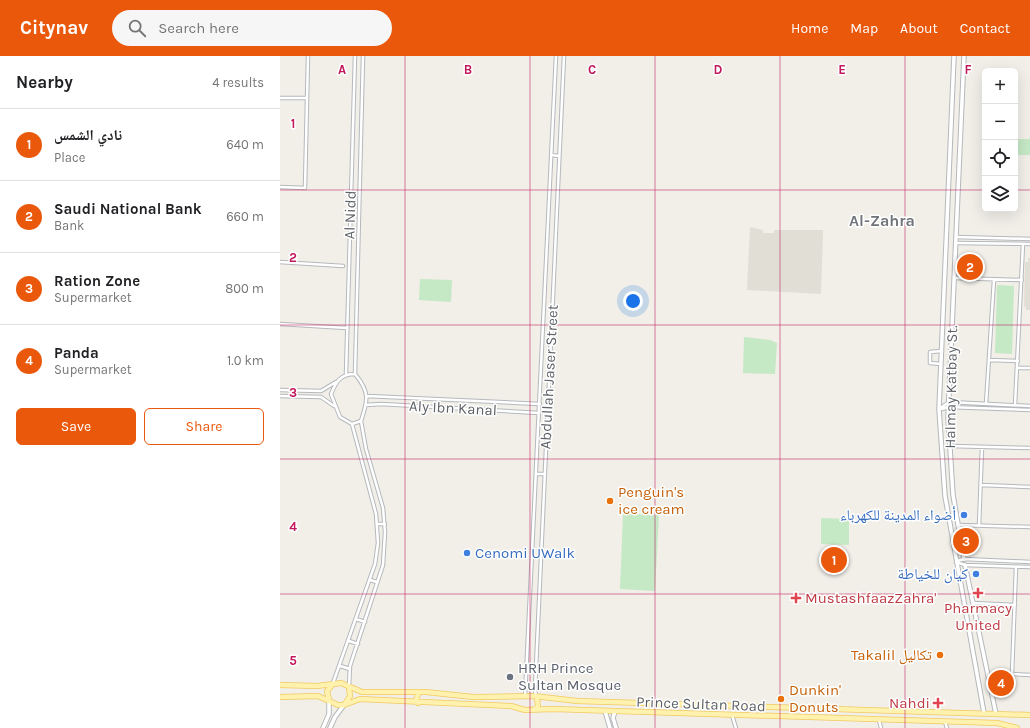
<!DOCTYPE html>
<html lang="en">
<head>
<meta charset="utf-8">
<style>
  :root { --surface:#fff; --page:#f6f6f6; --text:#202124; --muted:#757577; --line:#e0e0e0; --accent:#ea580c }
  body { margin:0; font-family:Karla,"Noto Naskh Arabic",sans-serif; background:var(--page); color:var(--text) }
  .controls { position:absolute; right:12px; top:12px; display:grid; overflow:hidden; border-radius:6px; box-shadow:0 4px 16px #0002 }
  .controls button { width:36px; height:36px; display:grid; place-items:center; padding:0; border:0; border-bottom:1px solid var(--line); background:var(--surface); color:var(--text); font:20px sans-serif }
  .you { position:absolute; left:353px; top:245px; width:14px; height:14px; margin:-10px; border:3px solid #fff; border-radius:50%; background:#1a73e8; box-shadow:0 0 0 6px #1a73e833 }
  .badge { display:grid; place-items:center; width:26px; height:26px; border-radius:50%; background:var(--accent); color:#fff; font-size:13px; font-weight:700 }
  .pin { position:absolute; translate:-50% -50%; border:2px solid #fff; box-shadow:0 1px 4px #0006 }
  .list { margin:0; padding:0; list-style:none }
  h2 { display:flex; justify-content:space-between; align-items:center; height:52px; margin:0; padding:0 16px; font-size:17px }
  h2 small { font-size:13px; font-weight:400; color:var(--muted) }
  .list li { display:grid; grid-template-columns:26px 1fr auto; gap:12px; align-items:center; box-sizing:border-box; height:72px; padding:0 16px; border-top:1px solid var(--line) }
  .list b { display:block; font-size:15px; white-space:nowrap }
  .list p { margin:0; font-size:13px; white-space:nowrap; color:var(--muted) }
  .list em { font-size:13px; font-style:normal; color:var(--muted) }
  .actions { display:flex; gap:8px; padding:12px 16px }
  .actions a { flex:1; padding:9px 0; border:1px solid var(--accent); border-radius:6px; text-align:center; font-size:14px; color:var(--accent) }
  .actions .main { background:var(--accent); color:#fff }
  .icon { flex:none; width:22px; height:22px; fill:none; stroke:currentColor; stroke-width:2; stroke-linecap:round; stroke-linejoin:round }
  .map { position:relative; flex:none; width:750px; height:672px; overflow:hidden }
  header { display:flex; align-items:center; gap:24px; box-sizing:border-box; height:56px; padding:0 20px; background:var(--accent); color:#fff }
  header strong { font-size:19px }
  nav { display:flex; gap:22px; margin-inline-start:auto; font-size:14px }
  .search { width:280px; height:36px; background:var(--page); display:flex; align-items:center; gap:10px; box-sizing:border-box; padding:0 14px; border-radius:22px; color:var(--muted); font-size:15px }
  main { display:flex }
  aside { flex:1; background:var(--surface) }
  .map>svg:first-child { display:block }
  .education { fill:#e1ded6 }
  .green { fill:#c5e8c5 }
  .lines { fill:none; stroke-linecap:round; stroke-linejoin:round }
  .minor-casing { stroke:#b5b8bc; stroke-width:4.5 }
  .tertiary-casing { stroke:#b5b8bc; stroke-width:5.5 }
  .primary-casing { stroke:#f2c960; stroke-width:6 }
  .minor { stroke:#fff; stroke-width:2.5 }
  .tertiary { stroke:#fff; stroke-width:3.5 }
  .primary { stroke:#fff2af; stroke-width:4.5 }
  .grid { fill:none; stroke:#c2185b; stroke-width:1; stroke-opacity:0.55 }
  .food-dot { fill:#e8710a; stroke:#fff; stroke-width:1.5 }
  .shop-dot { fill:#3f7fe0; stroke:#fff; stroke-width:1.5 }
  .health-dot { fill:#e0444e; stroke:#fff; stroke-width:1.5 }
  .worship-dot { fill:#6b7280; stroke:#fff; stroke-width:1.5 }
  .labels { text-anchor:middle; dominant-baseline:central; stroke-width:3; stroke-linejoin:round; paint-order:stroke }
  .street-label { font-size:15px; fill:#5f6368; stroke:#fff }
  .food-label { font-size:15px; fill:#c56008; stroke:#fff; text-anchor:start }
  .shop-label { font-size:15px; fill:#366cbe; stroke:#fff; text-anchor:end }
  .health-label { font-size:15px; fill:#be3a42; stroke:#fff; text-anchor:start }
  .worship-label { font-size:15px; fill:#5b616d; stroke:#fff; text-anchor:start }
  .neighbourhood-label { font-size:16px; font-weight:bold; fill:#70757a; stroke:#fff }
  .grid-label { font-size:13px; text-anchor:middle; font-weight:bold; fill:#c2185b; stroke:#fff; stroke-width:3; stroke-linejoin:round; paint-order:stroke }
</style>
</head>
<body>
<header>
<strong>Citynav</strong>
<div class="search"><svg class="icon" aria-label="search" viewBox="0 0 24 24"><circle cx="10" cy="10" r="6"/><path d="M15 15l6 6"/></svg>Search here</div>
<nav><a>Home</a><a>Map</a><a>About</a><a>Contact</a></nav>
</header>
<main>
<aside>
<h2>Nearby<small>4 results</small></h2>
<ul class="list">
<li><span class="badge">1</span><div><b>نادي الشمس</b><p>Place</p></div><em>640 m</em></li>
<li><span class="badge">2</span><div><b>Saudi National Bank</b><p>Bank</p></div><em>660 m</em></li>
<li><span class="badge">3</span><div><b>Ration Zone</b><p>Supermarket</p></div><em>800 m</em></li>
<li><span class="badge">4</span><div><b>Panda</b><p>Supermarket</p></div><em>1.0 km</em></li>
</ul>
<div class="actions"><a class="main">Save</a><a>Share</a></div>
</aside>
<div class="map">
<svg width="750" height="672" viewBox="0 0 750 672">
  <rect width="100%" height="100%" fill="#f1efe8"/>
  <path class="education" d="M470 171 483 174V177H494V174H543L541 238 467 234Z
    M748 202H750V254H746V251L744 250 745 206H748Z"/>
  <path class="green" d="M735 83H750V99H735Z
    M140 223 172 224 171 246 139 244Z
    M717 229 734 230 732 298 715 297Z
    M464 281 490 284 497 287 495 318 463 317Z
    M343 458 379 459 375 535 340 533Z
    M541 462 567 463 569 465V489L541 488Z"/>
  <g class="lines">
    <g class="minor-casing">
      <path id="minor" d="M0 42H27
        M271 99 279 100
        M0 131 25 132 28 0
        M676 181 750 183
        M676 187 750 188
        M0 206 63 210
        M674 222 742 224
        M0 268 67 272
        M709 304 738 305
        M661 308 650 307V296L662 295
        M737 312H750
        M66 318 75 0
        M75 318C60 318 56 326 51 338L60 361 72 368 81 365C88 344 90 336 75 318L83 0
        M0 334 41 335 56 326
        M0 340 41 341 54 350
        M87 340 260 348
        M706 348 714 224
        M86 349 101 348 259 357
        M735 349 743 188
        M659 353 669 346 750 350
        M662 353 668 351 750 354
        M670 390 750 392
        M257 418H265
        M701 429 750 431
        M97 468H105
        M678 469 750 471
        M699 470 702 391
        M677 505 684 503 750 506
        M676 506 685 509 750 511
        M736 511 732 618 750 619
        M90 524 97 526
        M693 547 735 549
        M76 563 85 566
        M69 585 78 588
        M60 610 70 613
        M53 627 95 508 98 487 96 458 72 368
        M69 631 70 610 103 509 105 476 103 452 86 393 81 365
        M245 641 276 0
        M256 641 255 633 284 0
        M452 659 456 672
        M599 664 601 672
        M665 666 667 672"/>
    </g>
    <g class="tertiary-casing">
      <path id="tertiary" d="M674 0 659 353 665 440 704 657
        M684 0 668 361 673 439 684 503
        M685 509 716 658
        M325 655 330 672
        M335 655 333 662 336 672
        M43 672 49 658V644
        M50 672 55 661 64 649"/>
    </g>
    <g class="primary-casing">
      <path id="primary" d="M0 629 37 630 61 627 82 636H146L193 641 254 640 297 645 750 659
        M0 641 38 640 58 649H64L80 643 231 650 245 654 273 653 717 667 737 672
        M49 644 47 635 52 629
        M138 647 136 644 139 636
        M65 648 70 640 69 632
        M254 653 258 651 257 641"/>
    </g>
    <use href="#minor" class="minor"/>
    <use href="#tertiary" class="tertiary"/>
    <use href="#primary" class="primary"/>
  </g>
  <path class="grid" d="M125 0V672M250 0V672M375 0V672M500 0V672M625 0V672M0 134H705M735 134H750M0 269H750M0 403H750M0 538H750"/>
  <g class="food-dot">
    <circle cx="330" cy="445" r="4"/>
    <circle cx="660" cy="599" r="4"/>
    <circle cx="501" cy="643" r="4"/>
  </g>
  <g class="shop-dot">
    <circle cx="684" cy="459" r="4"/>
    <circle cx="187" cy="497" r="4"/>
    <circle cx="696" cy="518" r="4"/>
  </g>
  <g class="health-dot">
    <path d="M696 531h4v4h4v4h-4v4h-4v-4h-4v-4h4z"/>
    <path d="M514 536h4v4h4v4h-4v4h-4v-4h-4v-4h4z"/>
    <path d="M656 641h4v4h4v4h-4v4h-4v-4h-4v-4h4z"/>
  </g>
  <circle class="worship-dot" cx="230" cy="621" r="4"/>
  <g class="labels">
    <g class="street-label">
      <text transform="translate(70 159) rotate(-88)">Al Nidd</text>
      <text transform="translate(269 321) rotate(-87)">Abdullah Jaser Street</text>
      <text transform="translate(671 331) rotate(-89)">Halmay Katbay St.</text>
      <text transform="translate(173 352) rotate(3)">Aly Ibn Kanal</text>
      <text transform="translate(421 648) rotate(2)">Prince Sultan Road</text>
    </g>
    <g class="food-label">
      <text x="338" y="436">Penguin's<tspan x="338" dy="17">ice cream</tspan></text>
      <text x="652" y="599" text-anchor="end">Takalil تكاليل</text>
      <text x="509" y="634">Dunkin'<tspan x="509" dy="17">Donuts</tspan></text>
    </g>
    <g class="shop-label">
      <text x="676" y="459">أضواء المدينة للكهرباء</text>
      <text x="195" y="497" text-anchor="start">Cenomi UWalk</text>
      <text x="688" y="518">كيان للخياطة</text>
    </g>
    <g class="health-label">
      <text x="525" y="542">MustashfaazZahra'</text>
      <text x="698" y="552" text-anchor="middle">Pharmacy<tspan x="698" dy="17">United</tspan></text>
      <text x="650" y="647" text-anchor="end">Nahdi</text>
    </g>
    <g class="worship-label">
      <text x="238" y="612">HRH Prince<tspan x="238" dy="17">Sultan Mosque</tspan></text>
    </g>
    <g class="neighbourhood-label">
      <text x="602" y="164">Al-Zahra</text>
    </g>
  </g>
  <g class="grid-label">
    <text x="62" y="18">A</text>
    <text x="188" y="18">B</text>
    <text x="312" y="18">C</text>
    <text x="438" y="18">D</text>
    <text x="562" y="18">E</text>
    <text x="688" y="18">F</text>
    <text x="13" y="72">1</text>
    <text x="13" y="206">2</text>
    <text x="13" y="341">3</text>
    <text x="13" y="475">4</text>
    <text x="13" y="609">5</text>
  </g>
</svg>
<div class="controls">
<button>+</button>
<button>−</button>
<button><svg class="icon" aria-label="locate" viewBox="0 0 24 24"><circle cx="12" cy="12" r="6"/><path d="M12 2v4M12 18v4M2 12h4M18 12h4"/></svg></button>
<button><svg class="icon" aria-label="layers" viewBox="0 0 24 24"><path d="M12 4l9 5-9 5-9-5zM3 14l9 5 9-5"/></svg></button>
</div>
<div class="you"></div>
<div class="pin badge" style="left:554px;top:504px">1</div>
<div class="pin badge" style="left:690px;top:211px">2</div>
<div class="pin badge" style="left:686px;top:485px">3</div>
<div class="pin badge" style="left:721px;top:627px">4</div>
</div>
</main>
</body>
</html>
